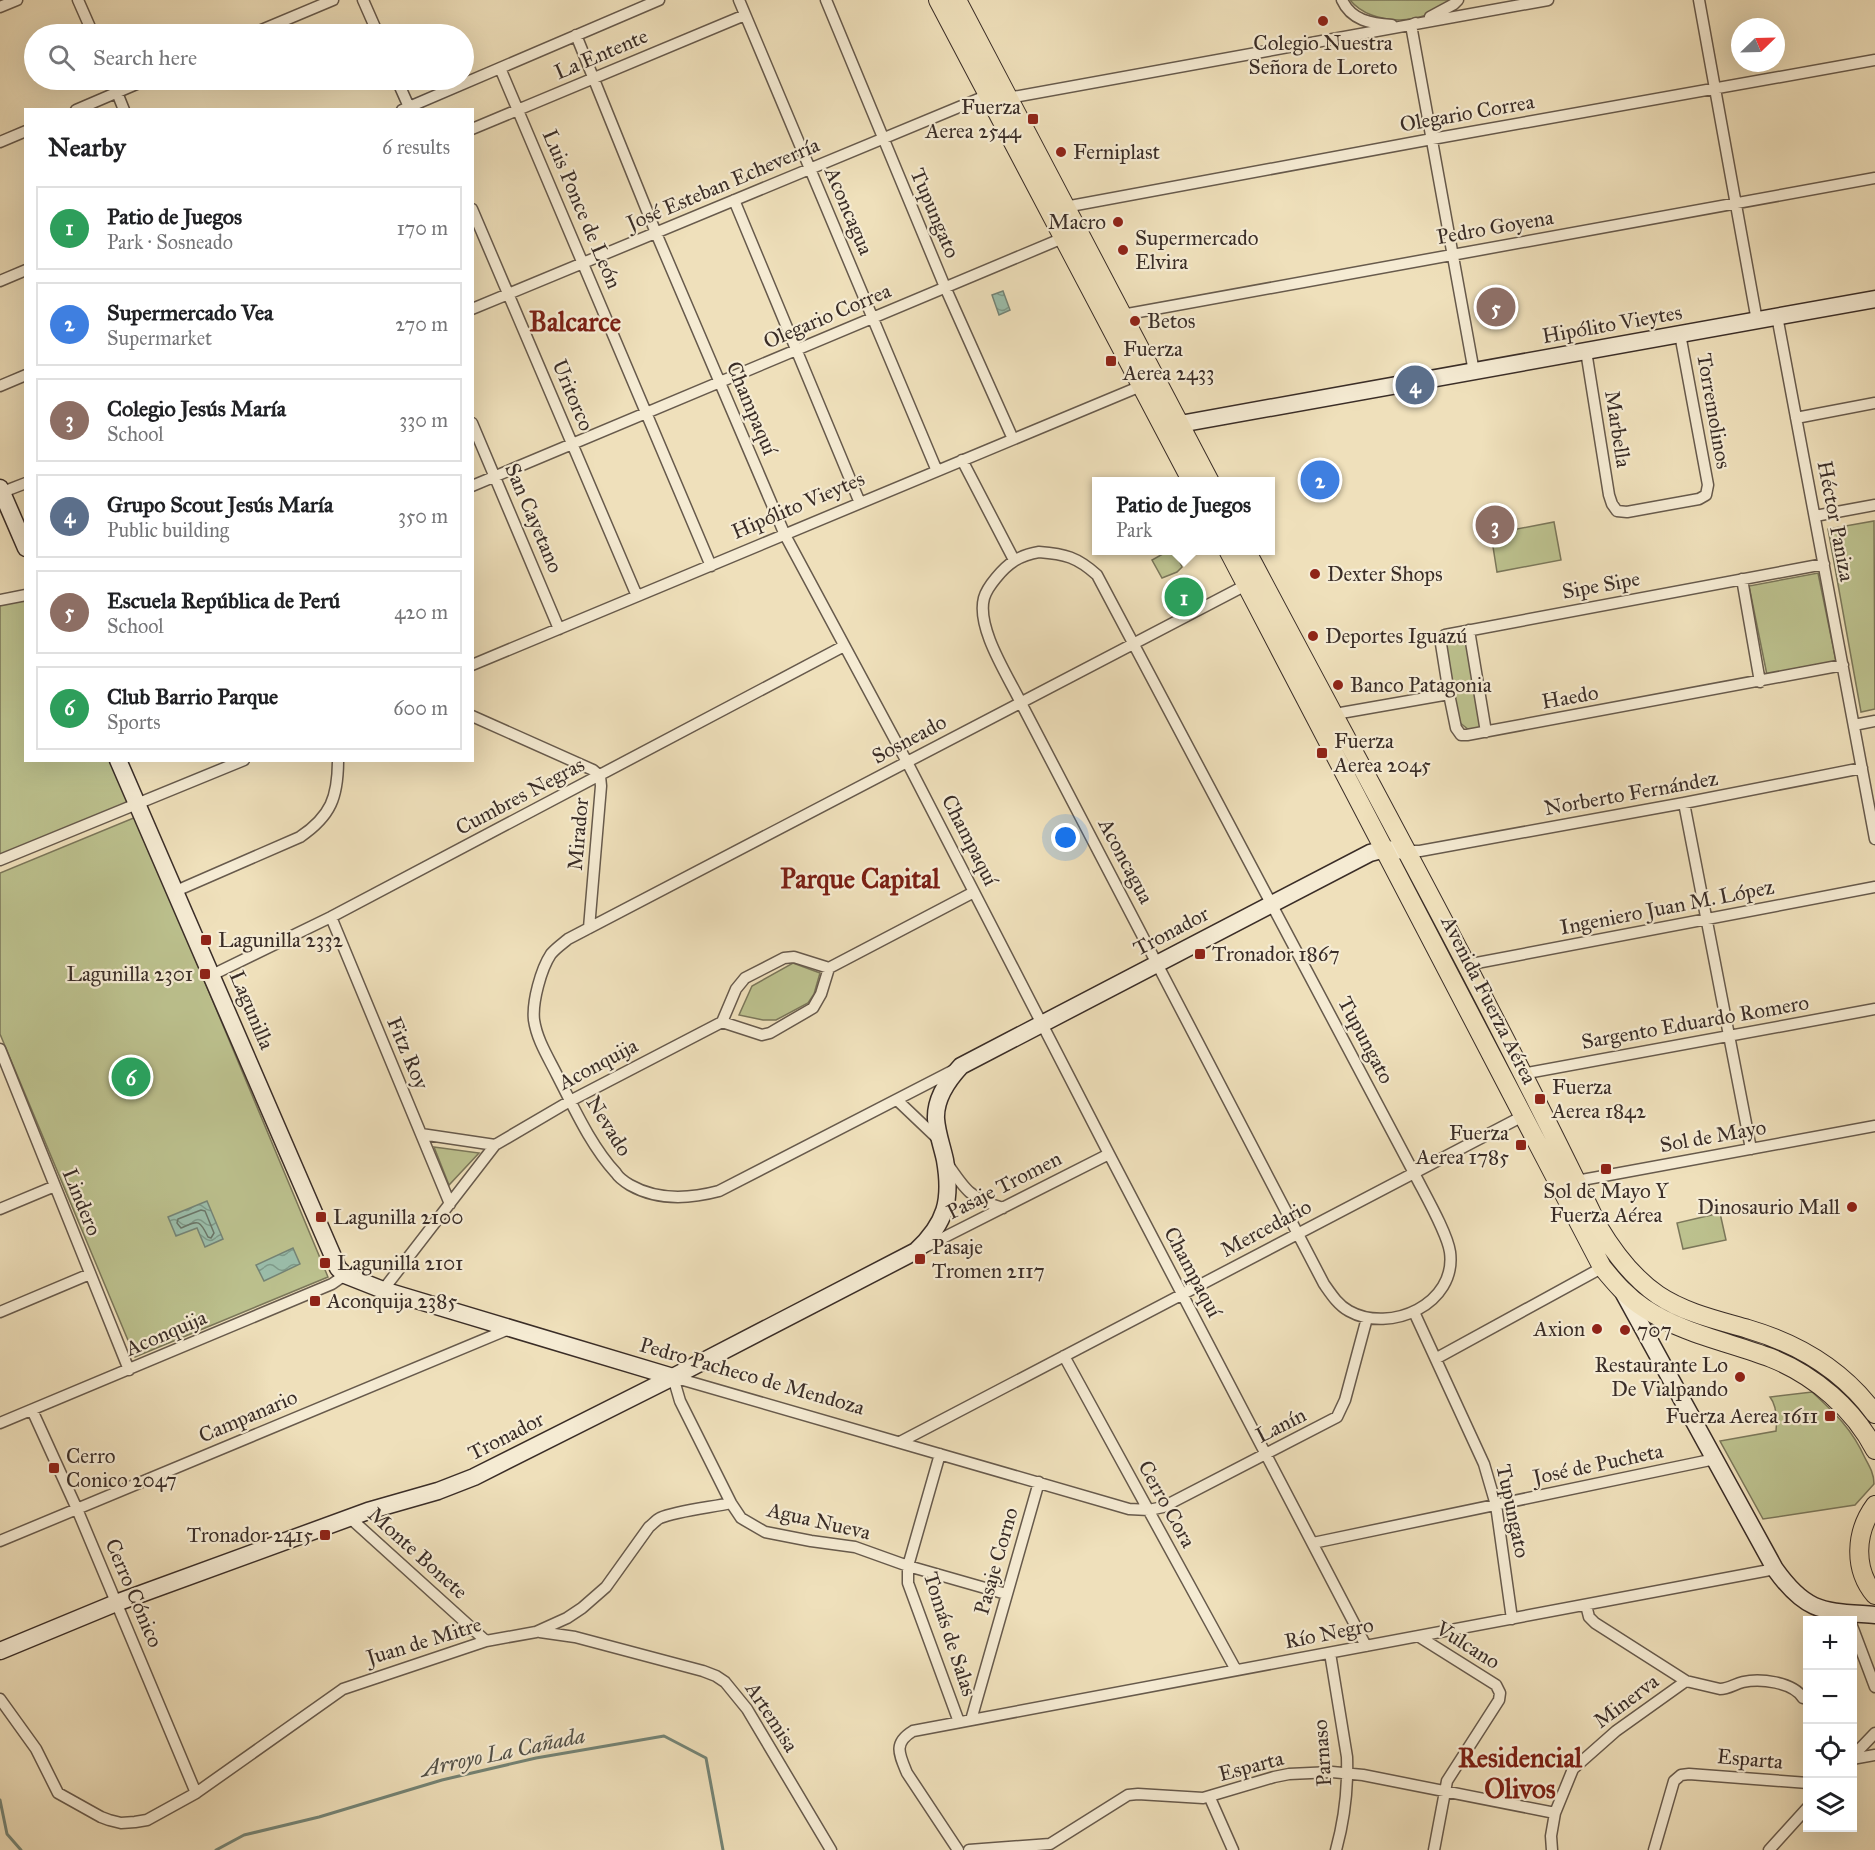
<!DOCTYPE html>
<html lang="en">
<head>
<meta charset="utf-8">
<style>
  :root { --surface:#fff; --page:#f2f2f2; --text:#202124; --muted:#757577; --line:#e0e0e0; --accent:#7c3aed }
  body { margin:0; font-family:"IM FELL Great Primer",serif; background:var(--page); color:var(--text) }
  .controls { position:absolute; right:18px; bottom:18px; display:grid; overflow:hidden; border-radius:0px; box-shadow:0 6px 24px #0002 }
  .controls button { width:54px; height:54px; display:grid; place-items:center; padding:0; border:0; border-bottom:2px solid var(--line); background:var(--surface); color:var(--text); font:30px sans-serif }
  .compass { position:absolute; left:1731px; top:18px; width:54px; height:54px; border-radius:50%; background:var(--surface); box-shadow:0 6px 24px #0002; rotate:67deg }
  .you { position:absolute; left:1066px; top:838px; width:21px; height:21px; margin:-15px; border:4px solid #fff; border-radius:50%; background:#1a73e8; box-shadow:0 0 0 9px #1a73e833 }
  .badge { display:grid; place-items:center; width:39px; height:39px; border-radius:50%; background:var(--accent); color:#fff; font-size:20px; font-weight:700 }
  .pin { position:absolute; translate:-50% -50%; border:3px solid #fff; box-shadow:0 2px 6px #0006 }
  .popup { position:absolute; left:1092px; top:477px; width:183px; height:78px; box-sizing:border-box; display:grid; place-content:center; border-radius:0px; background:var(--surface); filter:drop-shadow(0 2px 4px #0005); font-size:20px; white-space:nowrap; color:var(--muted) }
  .popup b { font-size:22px; color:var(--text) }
  .popup::after { content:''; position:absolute; left:50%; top:100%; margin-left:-12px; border:12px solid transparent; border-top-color:var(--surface) }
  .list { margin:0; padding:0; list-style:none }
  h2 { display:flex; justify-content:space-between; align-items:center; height:78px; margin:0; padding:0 24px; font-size:26px }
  h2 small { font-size:20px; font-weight:400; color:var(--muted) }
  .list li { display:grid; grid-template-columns:39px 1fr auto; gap:18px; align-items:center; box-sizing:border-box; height:84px; margin:0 12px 12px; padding:0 12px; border:2px solid var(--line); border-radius:0px }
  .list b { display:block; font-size:22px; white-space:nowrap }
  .list p { margin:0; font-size:20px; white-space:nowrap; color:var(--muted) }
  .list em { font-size:20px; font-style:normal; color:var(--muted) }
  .icon { flex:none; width:33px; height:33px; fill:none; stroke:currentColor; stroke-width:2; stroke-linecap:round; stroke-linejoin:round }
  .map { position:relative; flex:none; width:1875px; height:1850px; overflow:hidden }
  .search { position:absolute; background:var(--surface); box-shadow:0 6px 24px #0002; left:24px; top:24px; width:450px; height:66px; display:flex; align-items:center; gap:15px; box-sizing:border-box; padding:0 21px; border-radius:33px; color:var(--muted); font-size:22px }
  .panel { position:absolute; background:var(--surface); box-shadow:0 6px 24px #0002; left:24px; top:108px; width:450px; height:654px; border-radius:0px }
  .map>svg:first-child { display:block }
  .park { fill:#bcc18e; stroke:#7b775a; stroke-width:1.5 }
  .water { fill:url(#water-waves); stroke:#748476; stroke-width:1.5 }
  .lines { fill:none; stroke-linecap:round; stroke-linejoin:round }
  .shore { stroke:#6a7669; stroke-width:1.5 }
  .stream { stroke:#748476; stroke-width:3 }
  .street-casing { stroke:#675a4c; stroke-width:13 }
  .secondary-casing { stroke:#3a2d27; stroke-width:19 }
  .primary-casing { stroke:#3a2d27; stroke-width:20 }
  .street { stroke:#f5ebd3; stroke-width:10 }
  .secondary { stroke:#f5ebd3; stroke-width:16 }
  .primary { stroke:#efe0bb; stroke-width:18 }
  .poi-dot { fill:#8f2418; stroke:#f5ebd3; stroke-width:2 }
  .labels { text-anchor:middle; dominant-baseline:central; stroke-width:4.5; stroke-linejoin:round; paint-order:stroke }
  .poi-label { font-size:21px; fill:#3a2d27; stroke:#f5ebd3; text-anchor:start }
  .street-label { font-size:21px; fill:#3a2d27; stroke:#f5ebd3 }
  .water-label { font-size:22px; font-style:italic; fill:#525148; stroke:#f5ebd3 }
  .district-label { font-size:27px; font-weight:bold; fill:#7a1f14; stroke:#f5ebd3 }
</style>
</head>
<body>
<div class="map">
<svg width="1875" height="1850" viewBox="0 0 1875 1850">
  <defs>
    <pattern id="water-waves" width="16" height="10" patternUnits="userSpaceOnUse" patternTransform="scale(1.5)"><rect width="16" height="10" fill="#9bbeab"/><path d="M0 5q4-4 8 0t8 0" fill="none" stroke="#7f9b8b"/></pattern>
  </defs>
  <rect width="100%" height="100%" fill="#efe0bb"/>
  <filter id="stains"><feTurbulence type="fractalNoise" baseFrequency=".00333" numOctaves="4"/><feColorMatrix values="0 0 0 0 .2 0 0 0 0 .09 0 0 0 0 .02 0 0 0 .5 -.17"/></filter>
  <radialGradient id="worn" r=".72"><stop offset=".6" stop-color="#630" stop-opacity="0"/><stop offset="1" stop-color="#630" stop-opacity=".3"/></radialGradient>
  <path class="park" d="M1350 0H1449C1426 26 1372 27 1350 0Z
    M1874 521 1875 709 1861 712 1828 529Z
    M1554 522 1561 560 1497 572 1491 534Z
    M1168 551H1175L1182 567 1177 572 1162 578 1152 560Z
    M1818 573 1836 661 1767 675 1749 586Z
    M1195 580 1198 586 1187 592 1191 602 1183 604 1175 588 1180 585 1184 586Z
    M25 595 26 760 118 761 138 805 0 860V600Z
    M1467 633 1482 727 1469 730 1459 722 1444 646 1448 639Z
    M136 817 328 1277 135 1357 0 1034V873Z
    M793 963 820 973 814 994 808 1003 776 1020H763L739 1015 752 986Z
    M434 1147 479 1153 449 1185Z
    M1720 1213 1726 1240 1683 1249 1677 1223Z
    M1812 1392C1835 1413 1852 1429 1865 1458 1870 1467 1874 1474 1874 1484L1855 1505 1763 1519 1720 1441 1776 1431C1777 1420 1777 1406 1770 1397Z"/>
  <path class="water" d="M1003 291 1010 310 999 315 992 295Z
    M207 1201 223 1239 205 1247 197 1228 176 1236 168 1217Z
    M293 1248 300 1264 264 1281 256 1265Z"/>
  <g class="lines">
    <path class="shore" d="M201 1210 205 1211 214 1233 211 1238 208 1237C199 1218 198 1221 181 1228L177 1223 178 1219Z"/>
    <path class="stream" d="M0 1800 7 1834 21 1850
      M216 1850 244 1835 319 1817 442 1780 536 1758 664 1736 706 1758 723 1850"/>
    <g class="street-casing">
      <path id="street" d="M78 0 93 34
        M363 0 378 34
        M739 0 937 471
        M826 0 945 287 1013 439
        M1342 0C1351 20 1371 24 1392 25
        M1699 0 1757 321
        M0 7 17 0
        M1430 17 1454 4 1458 0
        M1416 23 1411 25 1474 372
        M252 34 333 0
        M576 35 656 233 785 535 907 762 1109 1154 1366 1646
        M500 68 711 566
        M112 80 124 110
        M397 80 409 107 412 110
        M1008 98 1548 0
        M76 110 146 80
        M402 110 659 0
        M472 129 745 15
        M0 142 26 131
        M734 200 860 503
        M1065 207 1432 139 1875 60
        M472 209 637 596
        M0 281 26 270
        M472 309 988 95
        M1122 315 1875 178
        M1777 316 1875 839
        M1586 351 1609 495 1612 504 1617 511 1627 512 1699 499 1706 495 1708 485 1680 334
        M0 386 26 375
        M1796 418 1875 403
        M472 423 559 629
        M962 460 1014 560
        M472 486 1063 238
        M0 493 26 483
        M1815 516 1875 505
        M1039 552C1065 554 1077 557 1097 575L1414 1173C1424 1193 1447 1232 1450 1252 1457 1304 1390 1334 1349 1311 1338 1305 1331 1294 1324 1284L1021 703C1008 676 976 628 984 598 986 591 991 584 996 578 1008 563 1020 555 1039 552Z
        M1824 564 1445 635 1441 644 1449 694 1456 728 1461 735H1467L1843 665
        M1742 579 1760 682
        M0 600 26 595
        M1469 630 1486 732
        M472 665 1141 386
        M1335 714 1449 694
        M472 716 593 770 600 776 601 786 589 928
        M1854 725 1875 721
        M1684 803 1751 1149
        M1406 851H1420L1684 803 1862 768
        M0 860 244 760
        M176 891 300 837C331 816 338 797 338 760
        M331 917 450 1204
        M1466 965 1875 887
        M212 975 331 917 844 646
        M722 1022 762 1035 770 1033 813 1008 821 994 829 968
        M0 1049 129 1370
        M954 1070 719 1191C689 1199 658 1201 630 1185 625 1182 619 1178 616 1173 591 1146 574 1108 557 1075 548 1057 537 1040 534 1020 532 1002 541 969 551 954 556 948 562 944 568 939L1246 585
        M1522 1074 1875 1009
        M897 1100 938 1139
        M421 1134 495 1145
        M947 1163C965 1190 971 1199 1003 1208
        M1571 1182 1875 1126
        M0 1209 55 1186
        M925 1247 1109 1154
        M383 1290 495 1145 570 1101 722 1022 736 989 745 978 784 958 794 957 829 968 974 892
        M0 1312 90 1274
        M1414 1312 1484 1464 1496 1505 1512 1619
        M1064 1356 1236 1670
        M1437 1358 1605 1266
        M32 1410 77 1509 196 1793
        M0 1423 332 1284 345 1275
        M900 1442 1523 1116
        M940 1454 908 1566V1583L959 1722
        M350 1518 486 1641
        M0 1541 509 1329
        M1313 1543 1715 1459
        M1006 1594 908 1566 855 1547 811 1541 765 1532 741 1518 731 1503 680 1401 673 1377 1129 1509 1149 1510 1163 1507 1337 1417 1345 1400 1367 1318
        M1586 1605 1589 1617 1595 1623 1686 1681 1720 1689C1728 1689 1735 1684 1743 1682 1760 1678 1793 1682 1803 1698
        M1852 1626 1875 1687
        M540 1632 575 1637 703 1671 716 1676 725 1682 747 1709 831 1850
        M1418 1636 1496 1685 1500 1693 1499 1700 1447 1781 1434 1850
        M1330 1653 1347 1757C1348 1787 1344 1821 1336 1850
        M0 1699 36 1749 58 1793 101 1817 109 1820 121 1823 135 1822 147 1820 196 1793 343 1689 486 1641 536 1632 567 1618 582 1608 606 1587 649 1527C653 1524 656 1520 660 1518 676 1511 713 1507 731 1503
        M971 1720 1039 1482
        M1852 1757 1875 1733
        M1852 1759 1875 1755
        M1210 1798 1233 1850
        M958 1850 907 1773C899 1754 893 1743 913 1731L1775 1569
        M969 1850 1050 1844 1128 1795 1138 1794 1203 1798 1274 1777 1289 1774 1332 1772 1363 1775 1555 1813
        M1552 1850 1551 1836 1555 1813 1573 1769 1616 1731 1686 1681
        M1654 1850 1674 1781 1681 1775 1689 1774 1808 1783
        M1769 1850 1808 1807"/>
    </g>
    <g class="secondary-casing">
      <path id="secondary" d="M1180 424 1875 299
        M0 488 26 548
        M118 760 338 1268 345 1275 383 1290 673 1377
        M1624 1294 1775 1569C1807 1614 1824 1611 1875 1615
        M0 1651 116 1603 368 1511 438 1491 474 1477 673 1377 916 1251C946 1223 952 1200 945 1160 942 1146 937 1133 936 1119 935 1099 948 1080 961 1066L1370 853 1385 849 1406 851"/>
    </g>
    <g class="primary-casing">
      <path id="primary" d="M938 0 1192 482
        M957 0 1210 482
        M1228 550 1602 1267C1615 1283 1627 1297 1644 1308 1683 1334 1729 1342 1771 1358 1814 1375 1854 1409 1875 1450
        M1246 550C1365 775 1488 997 1598 1226 1614 1253 1632 1277 1658 1295 1685 1313 1717 1320 1748 1329 1799 1344 1843 1370 1875 1414
        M1875 1505C1855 1532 1853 1569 1875 1595"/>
    </g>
    <use href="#street" class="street"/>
    <use href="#secondary" class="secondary"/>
    <use href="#primary" class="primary"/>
  </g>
  <g class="poi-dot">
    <circle cx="1323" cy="21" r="6"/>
    <rect x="1027" y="113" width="12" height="12" rx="3"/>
    <circle cx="1061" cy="152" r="6"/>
    <circle cx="1118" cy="222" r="6"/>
    <circle cx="1123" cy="250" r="6"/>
    <circle cx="1135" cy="321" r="6"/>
    <rect x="1105" y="355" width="12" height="12" rx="3"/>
    <circle cx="1315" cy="574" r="6"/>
    <circle cx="1313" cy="636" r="6"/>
    <circle cx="1338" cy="685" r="6"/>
    <rect x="1316" y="747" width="12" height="12" rx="3"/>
    <rect x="200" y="934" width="12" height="12" rx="3"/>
    <rect x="1194" y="948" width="12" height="12" rx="3"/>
    <rect x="199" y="968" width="12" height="12" rx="3"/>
    <rect x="1534" y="1093" width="12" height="12" rx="3"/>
    <rect x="1515" y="1139" width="12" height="12" rx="3"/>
    <rect x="1600" y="1163" width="12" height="12" rx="3"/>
    <circle cx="1852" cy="1207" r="6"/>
    <rect x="315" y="1211" width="12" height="12" rx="3"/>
    <rect x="914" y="1253" width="12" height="12" rx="3"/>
    <rect x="319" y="1257" width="12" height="12" rx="3"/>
    <rect x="309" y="1295" width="12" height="12" rx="3"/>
    <circle cx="1597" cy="1329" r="6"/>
    <circle cx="1625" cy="1330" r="6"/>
    <circle cx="1740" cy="1377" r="6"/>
    <rect x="1824" y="1410" width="12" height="12" rx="3"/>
    <rect x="48" y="1462" width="12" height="12" rx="3"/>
    <rect x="319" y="1529" width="12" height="12" rx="3"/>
  </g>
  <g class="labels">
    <g class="poi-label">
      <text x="1323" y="43" text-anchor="middle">Colegio Nuestra<tspan x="1323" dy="24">Señora de Loreto</tspan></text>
      <text x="1021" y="107" text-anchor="end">Fuerza<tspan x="1021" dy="24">Aerea 2544</tspan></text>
      <text x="1073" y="152">Ferniplast</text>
      <text x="1106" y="222" text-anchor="end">Macro</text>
      <text x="1135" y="238">Supermercado<tspan x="1135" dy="24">Elvira</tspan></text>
      <text x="1147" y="321">Betos</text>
      <text x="1123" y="349">Fuerza<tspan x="1123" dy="24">Aerea 2433</tspan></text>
      <text x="1327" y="574">Dexter Shops</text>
      <text x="1325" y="636">Deportes Iguazú</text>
      <text x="1350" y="685">Banco Patagonia</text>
      <text x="1334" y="741">Fuerza<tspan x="1334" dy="24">Aerea 2045</tspan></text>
      <text x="218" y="940">Lagunilla 2332</text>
      <text x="1212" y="954">Tronador 1867</text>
      <text x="193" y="974" text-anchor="end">Lagunilla 2301</text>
      <text x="1552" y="1087">Fuerza<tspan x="1552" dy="24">Aerea 1842</tspan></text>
      <text x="1509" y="1133" text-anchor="end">Fuerza<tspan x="1509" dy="24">Aerea 1785</tspan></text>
      <text x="1606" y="1191" text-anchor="middle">Sol de Mayo Y<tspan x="1606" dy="24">Fuerza Aérea</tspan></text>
      <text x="1840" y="1207" text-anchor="end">Dinosaurio Mall</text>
      <text x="333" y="1217">Lagunilla 2100</text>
      <text x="932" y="1247">Pasaje<tspan x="932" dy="24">Tromen 2117</tspan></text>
      <text x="337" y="1263">Lagunilla 2101</text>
      <text x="327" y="1301">Aconquija 2385</text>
      <text x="1585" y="1329" text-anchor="end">Axion</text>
      <text x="1637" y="1330">707</text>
      <text x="1728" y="1365" text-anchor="end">Restaurante Lo<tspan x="1728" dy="24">De Vialpando</tspan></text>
      <text x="1818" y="1416" text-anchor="end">Fuerza Aerea 1611</text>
      <text x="66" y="1456">Cerro<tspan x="66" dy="24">Conico 2047</tspan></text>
      <text x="313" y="1535" text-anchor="end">Tronador 2415</text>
    </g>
    <g class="street-label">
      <text transform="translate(601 54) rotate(-23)">La Entente</text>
      <text transform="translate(1467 113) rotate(-10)">Olegario Correa</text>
      <text transform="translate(723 184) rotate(-23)">José Esteban Echeverría</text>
      <text transform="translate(582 209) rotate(67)">Luis Ponce de León</text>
      <text transform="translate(849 211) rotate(67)">Aconcagua</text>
      <text transform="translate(935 213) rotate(67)">Tupungato</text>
      <text transform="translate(1495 227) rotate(-10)">Pedro Goyena</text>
      <text transform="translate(827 316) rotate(-23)">Olegario Correa</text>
      <text transform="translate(1612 324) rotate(-10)">Hipólito Vieytes</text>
      <text transform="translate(573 395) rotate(67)">Uritorco</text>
      <text transform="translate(752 408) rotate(67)">Champaquí</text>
      <text transform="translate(1714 411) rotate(80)">Torremolinos</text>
      <text transform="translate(1618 429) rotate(81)">Marbella</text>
      <text transform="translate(798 505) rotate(-23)">Hipólito Vieytes</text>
      <text transform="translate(534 518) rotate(67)">San Cayetano</text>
      <text transform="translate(1836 521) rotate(79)">Héctor Paniza</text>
      <text transform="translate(1601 585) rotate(-10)">Sipe Sipe</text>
      <text transform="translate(1570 697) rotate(-10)">Haedo</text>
      <text transform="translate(909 739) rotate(-28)">Sosneado</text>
      <text transform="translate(1631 793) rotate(-10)">Norberto Fernández</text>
      <text transform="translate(520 796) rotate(-28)">Cumbres Negras</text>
      <text transform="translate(578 834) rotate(-85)">Mirador</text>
      <text transform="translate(970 840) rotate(63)">Champaquí</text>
      <text transform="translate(1126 861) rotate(62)">Aconcagua</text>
      <text transform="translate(1667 907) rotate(-11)">Ingeniero Juan M. López</text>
      <text transform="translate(1171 931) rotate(-28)">Tronador</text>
      <text transform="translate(1489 1000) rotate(63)">Avenida Fuerza Aérea</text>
      <text transform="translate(252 1010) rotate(67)">Lagunilla</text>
      <text transform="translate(1695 1022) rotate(-10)">Sargento Eduardo Romero</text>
      <text transform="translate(1366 1040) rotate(62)">Tupungato</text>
      <text transform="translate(408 1053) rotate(67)">Fitz Roy</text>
      <text transform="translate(598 1064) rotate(-28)">Aconquija</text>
      <text transform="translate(609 1126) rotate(58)">Nevado</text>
      <text transform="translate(1713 1136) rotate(-10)">Sol de Mayo</text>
      <text transform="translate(1004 1185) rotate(-27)">Pasaje Tromen</text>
      <text transform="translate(82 1202) rotate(68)">Lindero</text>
      <text transform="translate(1266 1228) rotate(-28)">Mercedario</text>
      <text transform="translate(1193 1272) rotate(62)">Champaquí</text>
      <text transform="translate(166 1333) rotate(-23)">Aconquija</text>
      <text transform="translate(752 1376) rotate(16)">Pedro Pacheco de Mendoza</text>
      <text transform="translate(248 1416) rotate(-23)">Campanario</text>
      <text transform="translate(1281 1425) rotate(-27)">Lanín</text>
      <text transform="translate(506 1436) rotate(-27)">Tronador</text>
      <text transform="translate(1598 1464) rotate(-12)">José de Pucheta</text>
      <text transform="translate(1167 1504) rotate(61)">Cerro Cora</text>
      <text transform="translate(1513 1511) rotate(78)">Tupungato</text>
      <text transform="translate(819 1521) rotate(13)">Agua Nueva</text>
      <text transform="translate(418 1553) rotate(42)">Monte Bonete</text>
      <text transform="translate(996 1561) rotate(-74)">Pasaje Corno</text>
      <text transform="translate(134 1593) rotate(67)">Cerro Cónico</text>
      <text transform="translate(1329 1633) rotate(-11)">Río Negro</text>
      <text transform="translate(950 1634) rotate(72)">Tomás de Salas</text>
      <text transform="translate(424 1641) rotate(-17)">Juan de Mitre</text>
      <text transform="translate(1468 1645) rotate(32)">Vulcano</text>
      <text transform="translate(1626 1701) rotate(-37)">Minerva</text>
      <text transform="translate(772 1717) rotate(57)">Artemisa</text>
      <text transform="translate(1322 1753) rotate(-94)">Parnaso</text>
      <text transform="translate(1750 1759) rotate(5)">Esparta</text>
      <text transform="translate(1251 1766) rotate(-15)">Esparta</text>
    </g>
    <g class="water-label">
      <text transform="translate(503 1752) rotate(-12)">Arroyo La Cañada</text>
    </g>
    <g class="district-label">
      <text x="575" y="321">Balcarce</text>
      <text x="860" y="878">Parque Capital</text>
      <text x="1520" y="1757">Residencial<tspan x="1520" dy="31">Olivos</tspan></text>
    </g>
  </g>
  <rect width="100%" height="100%" filter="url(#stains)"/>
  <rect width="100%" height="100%" fill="url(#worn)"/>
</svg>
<div class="controls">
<button>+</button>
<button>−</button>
<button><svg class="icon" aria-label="locate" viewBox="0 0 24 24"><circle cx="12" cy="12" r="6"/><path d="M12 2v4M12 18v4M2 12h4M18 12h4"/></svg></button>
<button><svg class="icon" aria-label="layers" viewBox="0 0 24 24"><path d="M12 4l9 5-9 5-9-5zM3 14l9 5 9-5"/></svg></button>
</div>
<svg class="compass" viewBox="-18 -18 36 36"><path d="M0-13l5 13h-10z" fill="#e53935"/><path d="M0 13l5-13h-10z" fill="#757577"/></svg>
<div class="you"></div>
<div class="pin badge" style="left:1184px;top:597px;background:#2e9e5b">1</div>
<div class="popup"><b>Patio de Juegos</b>Park</div>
<div class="pin badge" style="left:1320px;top:480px;background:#3f7fe0">2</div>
<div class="pin badge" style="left:1495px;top:525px;background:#8d6e63">3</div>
<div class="pin badge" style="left:1415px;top:385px;background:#5c6f8a">4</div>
<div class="pin badge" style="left:1496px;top:307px;background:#8d6e63">5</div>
<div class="pin badge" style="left:131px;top:1077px;background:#2e9e5b">6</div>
<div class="search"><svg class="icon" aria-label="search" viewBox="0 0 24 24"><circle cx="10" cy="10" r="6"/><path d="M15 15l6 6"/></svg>Search here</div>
<section class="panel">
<h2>Nearby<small>6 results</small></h2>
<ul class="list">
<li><span class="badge" style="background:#2e9e5b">1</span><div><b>Patio de Juegos</b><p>Park · Sosneado</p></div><em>170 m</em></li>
<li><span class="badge" style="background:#3f7fe0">2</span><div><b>Supermercado Vea</b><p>Supermarket</p></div><em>270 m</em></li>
<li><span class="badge" style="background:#8d6e63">3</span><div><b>Colegio Jesús María</b><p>School</p></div><em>330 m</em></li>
<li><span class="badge" style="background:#5c6f8a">4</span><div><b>Grupo Scout Jesús María</b><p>Public building</p></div><em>350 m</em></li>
<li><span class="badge" style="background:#8d6e63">5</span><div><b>Escuela República de Perú</b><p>School</p></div><em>420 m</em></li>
<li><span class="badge" style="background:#2e9e5b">6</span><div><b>Club Barrio Parque</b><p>Sports</p></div><em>600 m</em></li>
</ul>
</section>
</div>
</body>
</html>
